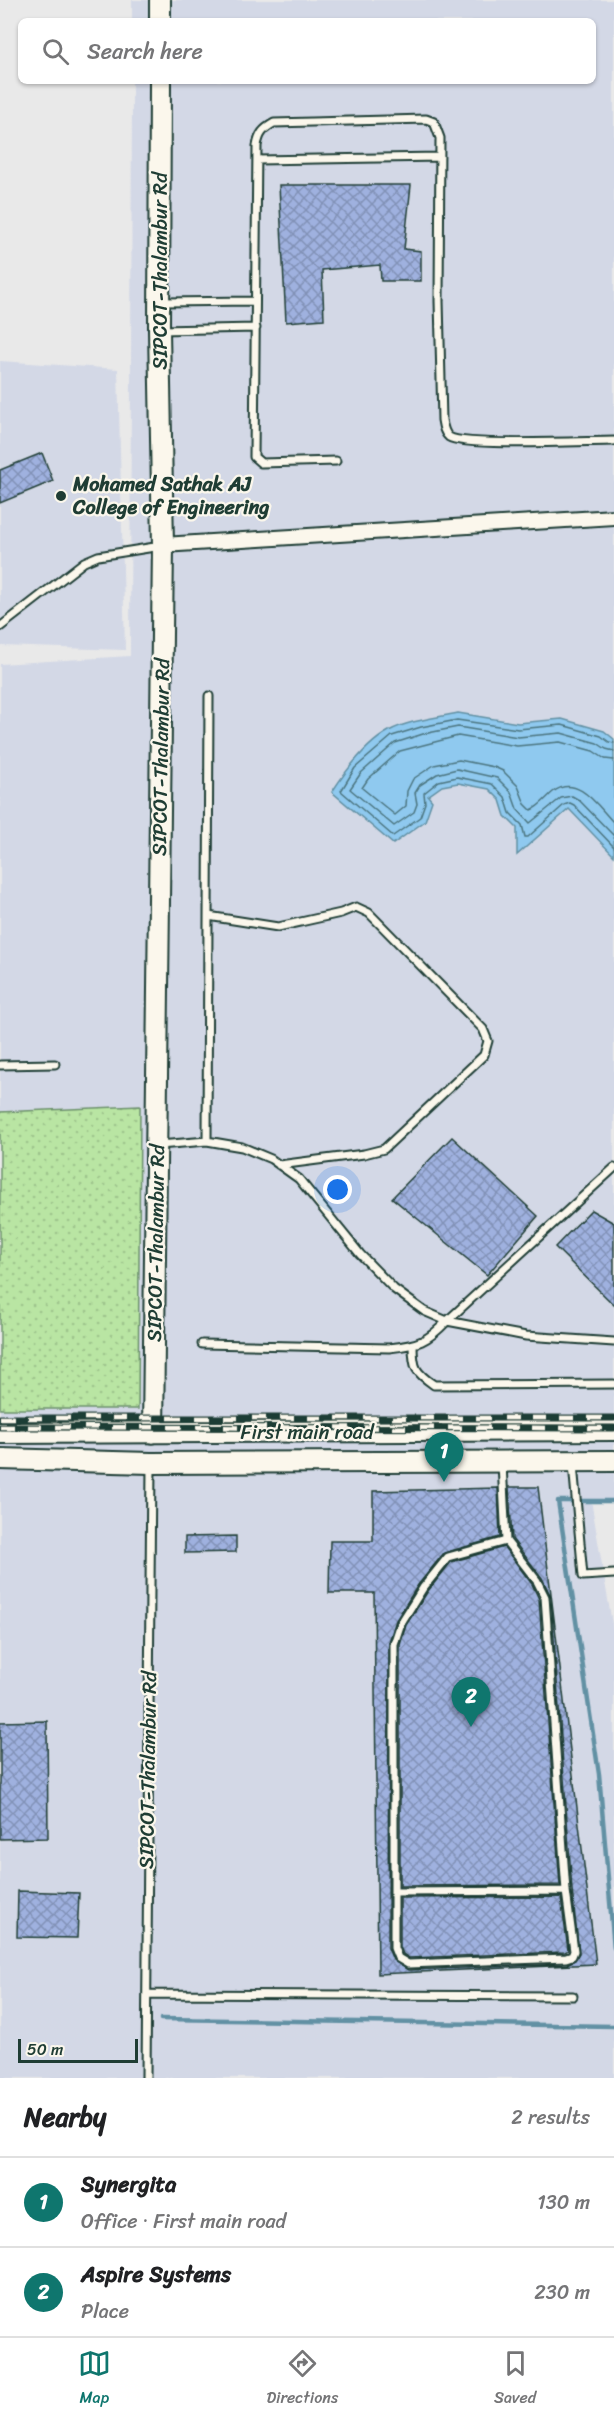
<!DOCTYPE html>
<html lang="en">
<head>
<meta charset="utf-8">
<style>
  :root { --surface:#fff; --page:#f2f2f2; --text:#202124; --muted:#757577; --line:#e0e0e0; --accent:#0f766e }
  body { margin:0; font-family:Sriracha,sans-serif; background:var(--page); color:var(--text) }
  .scale { position:absolute; left:18px; bottom:15px; width:120px; box-sizing:border-box; padding-left:6px; border:3px solid #1f3d34; border-top:0; font-size:16px; line-height:21px; white-space:nowrap; color:#1f3d34; -webkit-text-stroke:4px #fbf7ec; paint-order:stroke }
  .you { position:absolute; left:338px; top:1190px; width:21px; height:21px; margin:-15px; border:4px solid #fff; border-radius:50%; background:#1a73e8; box-shadow:0 0 0 9px #1a73e833 }
  .badge { display:grid; place-items:center; width:39px; height:39px; border-radius:50%; background:var(--accent); color:#fff; font-size:20px; font-weight:700 }
  .pin { position:absolute; translate:-50% -50px; filter:drop-shadow(0 2px 3px #0008) }
  .pin::after { content:''; position:absolute; top:32px; width:21px; height:18px; background:inherit; clip-path:polygon(0 0,100% 0,50% 100%) }
  .list { margin:0; padding:0; list-style:none }
  h2 { display:flex; justify-content:space-between; align-items:center; height:78px; margin:0; padding:0 24px; font-size:26px }
  h2 small { font-size:20px; font-weight:400; color:var(--muted) }
  .list li { display:grid; grid-template-columns:39px 1fr auto; gap:18px; align-items:center; box-sizing:border-box; height:90px; padding:0 24px; border-top:2px solid var(--line) }
  .list b { display:block; font-size:22px; white-space:nowrap }
  .list p { margin:0; font-size:20px; white-space:nowrap; color:var(--muted) }
  .list em { font-size:20px; font-style:normal; color:var(--muted) }
  .icon { flex:none; width:33px; height:33px; fill:none; stroke:currentColor; stroke-width:2; stroke-linecap:round; stroke-linejoin:round }
  .map { position:relative; flex:none; width:614px; height:2078px; overflow:hidden }
  .search { position:absolute; background:var(--surface); box-shadow:0 2px 4px #0004; left:18px; right:18px; top:18px; height:66px; display:flex; align-items:center; gap:15px; box-sizing:border-box; padding:0 21px; border-radius:9px; color:var(--muted); font-size:22px }
  .sheet { height:258px; background:var(--surface) }
  nav { display:flex; justify-content:space-around; align-items:center; box-sizing:border-box; height:84px; border-top:2px solid var(--line); background:var(--surface); font-size:16px; color:var(--muted) }
  nav a { display:grid; justify-items:center; gap:3px }
  nav .on { color:var(--accent) }
  .map>svg:first-child { display:block }
  .built { fill:#d3d8e6 }
  .park { fill:url(#park-dots); stroke:#6c916c; stroke-width:1.5 }
  .water { fill:#8fc9ef; stroke:#6291a4; stroke-width:1.5 }
  .lines { fill:none; stroke-linecap:round; stroke-linejoin:round }
  .shore { stroke:#4c757f; stroke-width:1.5 }
  .stream { stroke:#6291a4; stroke-width:4.5 }
  .building { fill:url(#building-cross-hatch); stroke:#1f3d34; stroke-width:1.5 }
  .lane-casing { stroke:#1f3d34; stroke-width:11 }
  .street-casing { stroke:#1f3d34; stroke-width:18 }
  .secondary-casing { stroke:#1f3d34; stroke-width:24 }
  .lane { stroke:#fbf7ec; stroke-width:7 }
  .street { stroke:#fbf7ec; stroke-width:14 }
  .secondary { stroke:#fbf7ec; stroke-width:20 }
  .rail-casing { stroke:#1f3d34; stroke-width:7 }
  .rail { stroke:#fbf7ec; stroke-width:4.5; stroke-dasharray:14; stroke-linecap:butt }
  .poi-dot { fill:#1f3d34; stroke:#fbf7ec; stroke-width:2 }
  .labels { text-anchor:middle; dominant-baseline:central; stroke-width:4.5; stroke-linejoin:round; paint-order:stroke }
  .street-label { font-size:20px; fill:#1f3d34; stroke:#fbf7ec }
  .poi-label { font-size:20px; font-weight:bold; fill:#1f3d34; stroke:#fbf7ec; text-anchor:start }
</style>
</head>
<body>
<div class="map">
<svg width="614" height="2078" viewBox="0 0 614 2078">
  <defs>
    <pattern id="park-dots" width="8" height="8" patternUnits="userSpaceOnUse" patternTransform="scale(1.5)"><rect width="8" height="8" fill="#b9e5a3"/><path d="M2 2h.1M6 6h.1" fill="none" stroke="#9fc58d" stroke-width="1.8" stroke-linecap="round"/></pattern>
    <pattern id="building-cross-hatch" width="8" height="8" patternUnits="userSpaceOnUse" patternTransform="scale(1.5)"><rect width="8" height="8" fill="#9fb1df"/><path d="M0 0l8 8M0 8l8-8" fill="none" stroke="#8191b6"/></pattern>
  </defs>
  <rect width="100%" height="100%" fill="#e9e9e9"/>
  <filter id="ink" filterUnits="userSpaceOnUse"><feTurbulence type="fractalNoise" baseFrequency=".0167" numOctaves="2"/><feDisplacementMap in="SourceGraphic" scale="12" xChannelSelector="R" yChannelSelector="G"/><feConvolveMatrix kernelMatrix="1 2 1 2 8 2 1 2 1" color-interpolation-filters="sRGB"/></filter>
  <g filter="url(#ink)">
    <path class="built" d="M132 0H614V1500H591L614 1635V2078H0V664L130 656 132 81H593V21H132Z
      M0 361 118 369 125 650 0 646Z"/>
    <path class="park" d="M140 1106 138 1409H0V1112Z"/>
    <path class="water" d="M458 713 518 723 562 719 604 731 614 739V856L569 809 517 855V828L505 816 500 800 489 789 458 783 442 786 428 796 432 801 425 821 393 844 332 792C345 772 367 743 389 731 409 720 436 718 458 713Z"/>
    <g class="lines">
      <path class="shore" d="M614 743 609 742 601 736 562 725 518 729 457 720 421 727 392 736 355 768 341 791 393 836 420 817 425 803 424 793 439 781 457 777 492 784 505 797 510 813 522 825 525 837H528L564 805 570 803 574 805 614 847
        M614 751 606 749 597 743 561 733 518 737 458 727 423 734 395 743 361 773 350 789 394 826 414 812 417 804 415 793 420 785 437 774 457 769 497 778 511 792 517 809 530 823 561 798 572 796 579 800 614 836
        M614 760 605 759 593 751 560 742 517 746 458 736 400 751 368 779 362 788 395 815 406 806 407 791 413 779 434 765 459 760 494 767 503 771 518 786 525 804 531 810C539 807 546 798 553 792 578 773 599 808 614 823"/>
      <path class="stream" d="M176 1419 474 1421
        M614 1501H558L599 1774 614 1948
        M161 2019 614 2026"/>
    </g>
    <path class="building" d="M279 185H411L404 249 421 251V281H381L380 265 322 270 324 319 286 322Z
      M42 453 53 481 0 503V470Z
      M452 1137 538 1216 487 1275 392 1198Z
      M591 1210 614 1223V1305L555 1247Z
      M509 1487H538L596 1964 378 1974 374 1593H329L330 1541H373V1491L498 1488 500 1537 444 1553 418 1585 396 1620 389 1642 388 1948 393 1960 408 1970 567 1964 575 1960 579 1953 572 1890 551 1597 542 1578 512 1539Z
      M236 1536V1552L185 1553V1537Z
      M504 1547 532 1584 539 1599 560 1885 400 1886V1645L406 1625 428 1591 451 1562Z
      M47 1721 48 1838 0 1839V1722Z
      M18 1891 79 1893 77 1938 17 1937Z
      M561 1897 568 1950 565 1952 409 1958 403 1954 400 1947V1898Z"/>
    <g class="lines">
      <g class="lane-casing">
        <path id="lane" d="M257 160 440 157
          M162 302 255 301
          M160 330 256 328
          M336 461 261 463 254 457 257 146C259 134 263 129 274 123L426 119 434 122 440 138 439 301 442 420C443 426 444 433 449 437 464 447 588 441 614 441
          M0 627 84 562 98 556 161 546
          M208 916 278 927 341 913 356 907 369 913 483 1029 488 1041 484 1055 384 1149 364 1154 279 1165
          M0 1065 55 1064
          M207 1141 209 696
          M159 1145 207 1141 242 1147 271 1159 299 1179 360 1254 394 1289 424 1311 447 1321 526 1336 614 1342
          M202 1344 389 1348C418 1345 427 1342 447 1321L614 1168
          M413 1345C413 1368 415 1372 434 1385L614 1384
          M502 1464 506 1541 537 1581 545 1597 566 1891 574 1951 572 1956 566 1958 408 1964 398 1958 394 1948V1644L401 1623 423 1588 448 1557 506 1541
          M573 1464 583 1576 614 1574
          M394 1892 566 1891
          M147 1994 573 1996
          M146 2078 151 1465"/>
      </g>
      <g class="street-casing">
        <path id="street" d="M163 545 614 517"/>
      </g>
      <g class="secondary-casing">
        <path id="secondary" d="M160 21V0
          M0 1433 614 1430
          M153 1433 163 545 159 330 160 81
          M0 1459 151 1463 614 1461"/>
      </g>
      <use href="#lane" class="lane"/>
      <use href="#street" class="street"/>
      <use href="#secondary" class="secondary"/>
      <g class="rail-casing">
        <path id="rail" d="M0 1418H614
          M0 1427 614 1428"/>
      </g>
      <use href="#rail" class="rail"/>
    </g>
  </g>
  <circle class="poi-dot" cx="61" cy="496" r="6"/>
  <g class="labels">
    <g class="street-label">
      <text transform="translate(160 271) rotate(-90)">SIPCOT-Thalambur Rd</text>
      <text transform="translate(161 757) rotate(-89)">SIPCOT-Thalambur Rd</text>
      <text transform="translate(156 1243) rotate(-89)">SIPCOT-Thalambur Rd</text>
      <text x="307" y="1432">First main road</text>
      <text transform="translate(148 1770) rotate(-89)">SIPCOT-Thalambur Rd</text>
    </g>
    <g class="poi-label">
      <text x="73" y="484">Mohamed Sathak AJ<tspan x="73" dy="23">College of Engineering</tspan></text>
    </g>
  </g>
</svg>
<div class="scale">50 m</div>
<div class="you"></div>
<div class="pin badge" style="left:444px;top:1482px">1</div>
<div class="pin badge" style="left:471px;top:1727px">2</div>
<div class="search"><svg class="icon" aria-label="search" viewBox="0 0 24 24"><circle cx="10" cy="10" r="6"/><path d="M15 15l6 6"/></svg>Search here</div>
</div>
<section class="sheet">
<h2>Nearby<small>2 results</small></h2>
<ul class="list">
<li><span class="badge">1</span><div><b>Synergita</b><p>Office · First main road</p></div><em>130 m</em></li>
<li><span class="badge">2</span><div><b>Aspire Systems</b><p>Place</p></div><em>230 m</em></li>
</ul>
</section>
<nav>
<a class="on"><svg class="icon" aria-label="map" viewBox="0 0 24 24"><path d="M3 6l6-2 6 2 6-2v14l-6 2-6-2-6 2zM9 4v14M15 6v14"/></svg>Map</a>
<a><svg class="icon" aria-label="directions" viewBox="0 0 24 24"><path d="M12 3l9 9-9 9-9-9zM9 14v-3h6M13 9l2 2-2 2"/></svg>Directions</a>
<a><svg class="icon" aria-label="saved" viewBox="0 0 24 24"><path d="M7 4h10v16l-5-4-5 4z"/></svg>Saved</a>
</nav>
</body>
</html>
